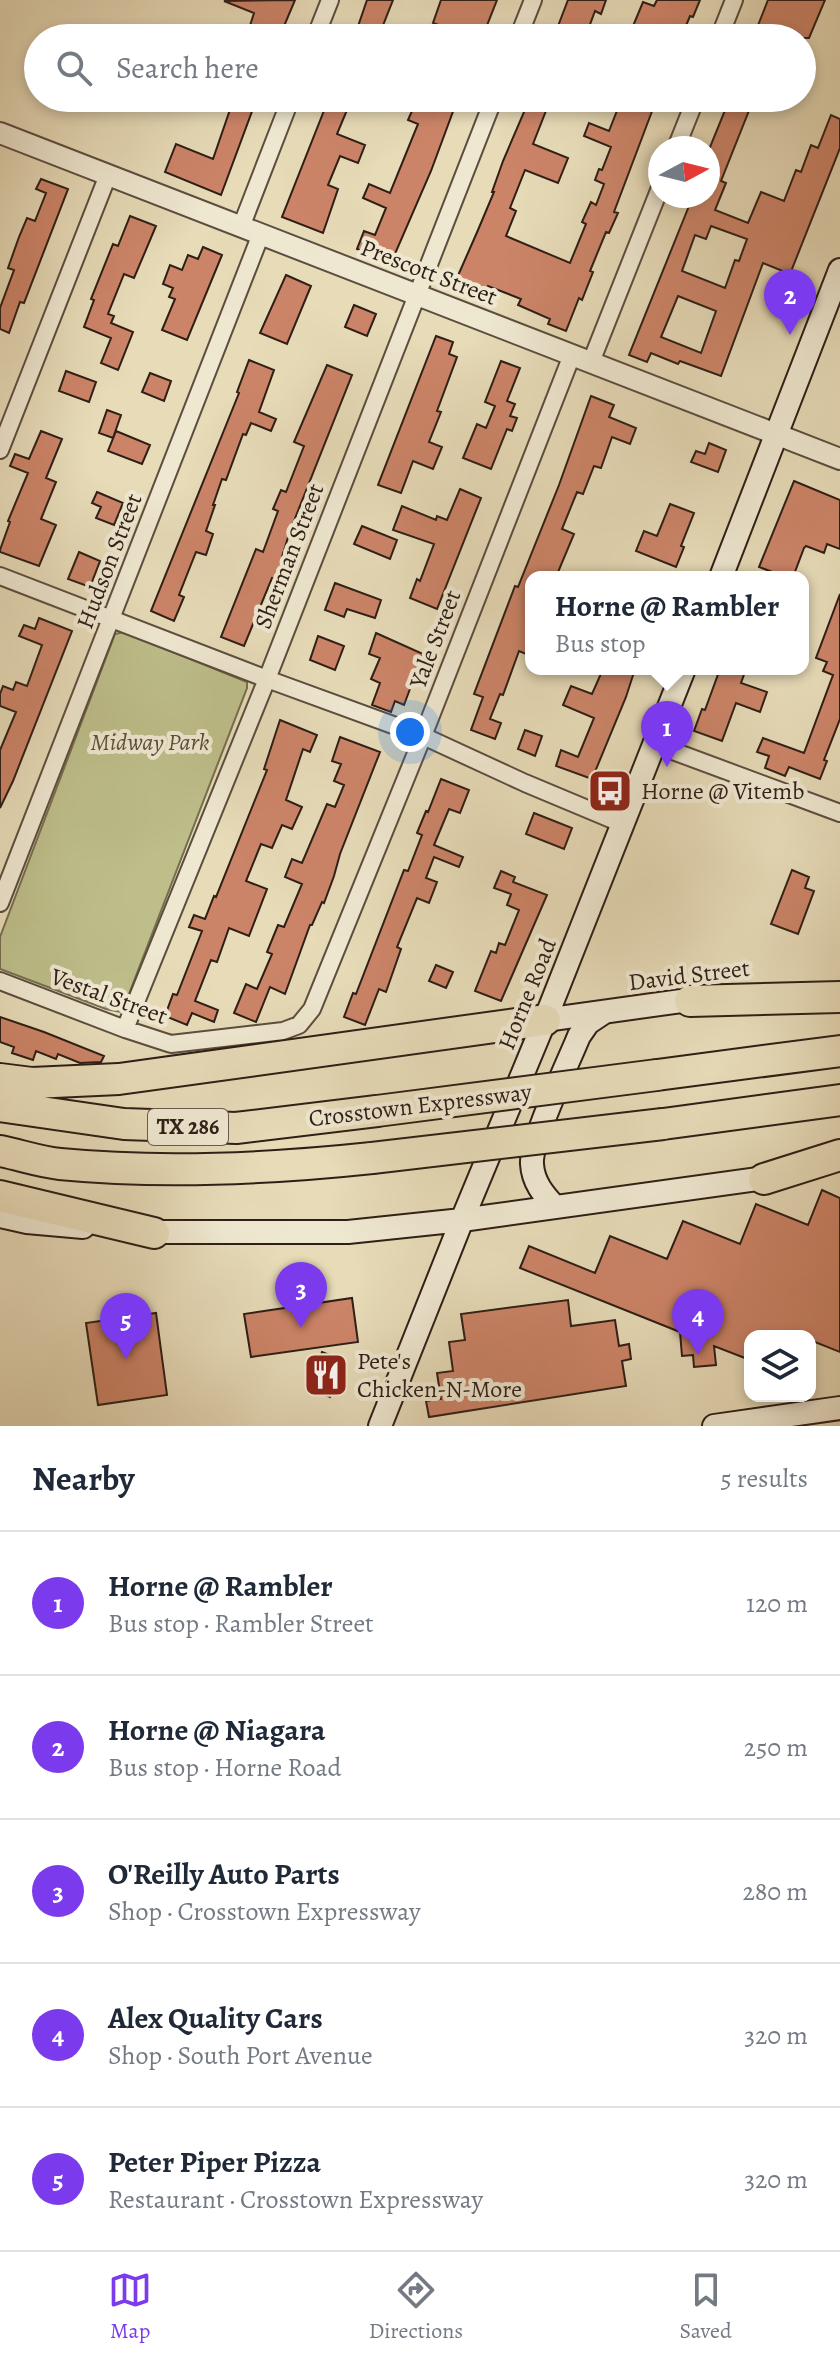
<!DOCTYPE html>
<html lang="en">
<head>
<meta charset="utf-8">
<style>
  :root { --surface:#fff; --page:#f2f2f3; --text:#1f2937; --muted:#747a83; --line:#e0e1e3; --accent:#7c3aed }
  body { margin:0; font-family:Alegreya,serif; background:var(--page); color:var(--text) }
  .controls { position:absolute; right:24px; bottom:24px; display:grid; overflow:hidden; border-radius:16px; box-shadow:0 4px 12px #0003 }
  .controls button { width:72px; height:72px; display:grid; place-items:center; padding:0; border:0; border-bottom:2px solid var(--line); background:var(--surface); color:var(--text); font:40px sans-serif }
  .compass { position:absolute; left:648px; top:136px; width:72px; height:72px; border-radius:50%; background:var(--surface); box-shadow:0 4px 12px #0003; rotate:83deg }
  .you { position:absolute; left:410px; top:732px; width:28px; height:28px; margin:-20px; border:6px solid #fff; border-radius:50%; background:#1a73e8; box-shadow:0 0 0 12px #1a73e833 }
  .badge { display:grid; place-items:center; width:52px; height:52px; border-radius:50%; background:var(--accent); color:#fff; font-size:26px; font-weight:700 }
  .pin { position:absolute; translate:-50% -66px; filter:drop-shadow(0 2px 4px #0008) }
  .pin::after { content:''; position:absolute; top:42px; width:28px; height:24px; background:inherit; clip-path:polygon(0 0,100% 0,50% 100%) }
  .popup { position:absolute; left:525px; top:571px; width:284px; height:104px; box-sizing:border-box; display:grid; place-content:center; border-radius:16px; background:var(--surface); filter:drop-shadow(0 2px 6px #0005); font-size:26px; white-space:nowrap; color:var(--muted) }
  .popup b { font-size:30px; color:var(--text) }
  .popup::after { content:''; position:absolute; left:50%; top:100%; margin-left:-16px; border:16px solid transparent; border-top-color:var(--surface) }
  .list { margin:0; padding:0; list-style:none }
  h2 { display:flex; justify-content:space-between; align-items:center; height:104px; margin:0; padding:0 32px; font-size:34px }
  h2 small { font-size:26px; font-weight:400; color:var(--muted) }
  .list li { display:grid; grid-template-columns:52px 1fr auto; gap:24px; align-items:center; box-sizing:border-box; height:144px; padding:0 32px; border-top:2px solid var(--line) }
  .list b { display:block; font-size:30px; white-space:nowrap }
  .list p { margin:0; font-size:26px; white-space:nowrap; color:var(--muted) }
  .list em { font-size:26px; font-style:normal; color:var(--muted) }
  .icon { flex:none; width:44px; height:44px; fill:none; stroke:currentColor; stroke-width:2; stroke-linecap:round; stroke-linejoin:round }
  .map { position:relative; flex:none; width:840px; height:1426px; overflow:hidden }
  .search { position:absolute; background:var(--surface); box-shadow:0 4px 12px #0003; left:24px; right:24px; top:24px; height:88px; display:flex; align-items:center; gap:20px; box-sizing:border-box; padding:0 28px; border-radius:44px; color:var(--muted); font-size:30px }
  .sheet { height:824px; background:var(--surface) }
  nav { display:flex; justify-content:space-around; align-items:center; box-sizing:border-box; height:112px; border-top:2px solid var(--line); background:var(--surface); font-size:22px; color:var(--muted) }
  nav a { display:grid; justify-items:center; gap:4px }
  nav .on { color:var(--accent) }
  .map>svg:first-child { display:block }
  .green { fill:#bdbe8a; stroke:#766e50; stroke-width:2 }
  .building { fill:#cc8468; stroke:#2e1e16; stroke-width:2; fill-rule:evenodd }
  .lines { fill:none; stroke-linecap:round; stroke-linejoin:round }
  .minor-casing { stroke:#5c4d3e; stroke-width:20 }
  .tertiary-casing { stroke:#5c4d3e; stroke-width:24 }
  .secondary-casing { stroke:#2e1e16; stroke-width:26 }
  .motorway-casing { stroke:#2e1e16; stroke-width:34 }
  .minor { stroke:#efe8d1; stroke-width:16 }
  .tertiary { stroke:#efe8d1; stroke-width:20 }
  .secondary { stroke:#efe8d1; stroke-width:22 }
  .motorway { stroke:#e7dbb8; stroke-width:30 }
  .motorway-bridge-casing { stroke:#2e1e16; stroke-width:34; stroke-linecap:butt }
  .motorway-bridge { stroke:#e7dbb8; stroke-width:30 }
  .labels { text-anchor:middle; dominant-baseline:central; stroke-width:8; stroke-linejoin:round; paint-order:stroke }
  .shield { fill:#efe8d1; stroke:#685b4e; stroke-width:2 }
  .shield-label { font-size:22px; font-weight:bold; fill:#2e1e16 }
  .street-label { font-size:24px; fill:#2e1e16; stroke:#efe8d1 }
  .park-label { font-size:24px; font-style:italic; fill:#594e39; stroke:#efe8d1 }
  .poi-label { font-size:24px; fill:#2e1e16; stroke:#efe8d1; text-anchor:start }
</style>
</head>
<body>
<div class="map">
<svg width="840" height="1426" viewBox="0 0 840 1426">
  <rect width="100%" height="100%" fill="#e7dbb8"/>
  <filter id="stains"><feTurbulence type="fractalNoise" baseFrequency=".0025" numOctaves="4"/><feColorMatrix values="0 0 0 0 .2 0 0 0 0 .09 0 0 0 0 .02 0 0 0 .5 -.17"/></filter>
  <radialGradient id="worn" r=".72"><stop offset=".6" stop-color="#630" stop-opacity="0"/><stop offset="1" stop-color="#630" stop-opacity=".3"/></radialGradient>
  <path class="green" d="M124 632 247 682V688L122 1012 106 1009 0 969V937L115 634Z"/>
  <path class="building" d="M295 0 279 38H246L254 13 224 1Z
    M367 0H393L378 38H354Z
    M441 0H497L482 38H472L433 23Z
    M568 0H606L601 14 595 11 585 38H565L555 34Z
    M657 0H700L693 17 690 16 681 38H628L643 2 654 6Z
    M768 0H825L809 38H753Z
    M234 98H257L221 195 165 172 176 144 213 159Z
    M329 98H352L337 134 365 145 358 163 340 156 328 185 338 189 323 233 282 217Z
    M382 98H458L431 171 391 263 357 249 364 231 375 235 386 208 363 198 369 184 390 193 418 124 408 120 412 111Z
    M530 98H551L533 144 568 158 558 183 525 170 510 208 516 211 506 236 570 263 586 224 582 222 591 202 596 205 604 184 595 180 599 169 602 170 611 147 584 136 589 123 609 131 622 98H657L614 212 618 213 609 233 606 232 590 271 593 272 582 300 579 298 566 331 548 324 550 319 518 305 521 299 488 286 482 299 453 287 478 230 494 192H492L503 161Z
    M730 98H754L721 181 726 183 715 210 748 223 761 192 784 201 796 170 801 172 811 145 818 148 831 115 840 119V148L790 274 763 263 721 376 680 361 678 364 651 353 647 362 629 355 693 196H708V152ZM711 226 747 239 739 261 735 260 725 288 682 271 695 235 706 239ZM678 296 716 311 701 353 661 337Z
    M41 179 68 189 24 303 20 302 9 333 0 329V308L14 270 8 268 19 237 27 218 35 221 46 193 36 189Z
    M130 216 156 226 134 278 124 274 108 314 114 316 111 323 133 332 118 370 101 363 111 338 84 327 94 300 91 299 113 244 118 246Z
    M203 247 222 255 187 340 162 330 175 299 169 297 173 288 163 284 170 265 182 270 188 255 198 259Z
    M286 275 311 286 287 344 260 333Z
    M354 305 376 314 367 336 345 327Z
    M436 336 453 342 449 354 457 357 437 411 441 412 429 442 442 447 433 469 413 461 401 493 378 485Z
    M249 360 274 370 259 412 276 419 271 431 251 423 246 435 243 434 226 480 222 479 213 505H215L206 531 213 534 206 555 196 552 179 595 184 597 174 621 151 611 239 393 237 392Z
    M501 361 520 368 507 401 515 404 510 416 517 418 512 431 507 429 491 469 463 458 477 424 486 428 495 406 485 402Z
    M327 365 352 375 290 531 281 560 288 563 280 581 272 578 244 646 221 637 256 549 263 552 278 511 273 509 281 490 286 492 304 446 294 442Z
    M66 371 96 382 89 402 59 391Z
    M150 373 171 381 164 401 142 392Z
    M591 396 614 405 609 417 636 428 630 444 612 437 601 468 594 466 583 494 577 492 562 529 574 534 556 577H531V656L519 651 503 695 500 694 490 719 501 723 495 739 471 730 483 697 474 694 515 586 518 587 559 485Z
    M107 410 121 415 113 438 99 433Z
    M41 431 62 439 46 478 56 482 41 519 56 525 39 566 0 552V550L10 522 8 521 28 473 10 466 15 454 29 459Z
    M116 431 150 445 142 464 108 451Z
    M709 443 726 450 718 472 691 462 696 451 705 454Z
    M794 481 840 500V549L827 544 824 553 806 546 804 548 793 577H786L759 567Z
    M460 489 481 498 437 609 410 598 417 579 420 581 434 544 393 530 402 506 436 520 437 516 447 520Z
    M97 492 123 503 114 525 96 518 101 507 92 503Z
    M670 504 694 513 681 546 684 547 676 567 636 551 644 531 657 536Z
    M362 526 397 540 390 559 354 544Z
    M79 552 100 561 90 587 68 579Z
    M335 583 381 600 375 618 347 609 344 617 325 610Z
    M840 594V719L824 760 827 761 820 779 789 767 785 776 765 768 769 756 757 752 763 738 804 753 833 675 823 671 827 662 816 658Z
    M39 618 72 631 13 781 0 808V750L16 712 0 706V694L3 686 13 690 16 682 27 686 42 645 19 636 24 625 35 629Z
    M376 633 423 654 404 705 395 701 391 712 372 705 380 683 371 679 380 658 369 654Z
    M318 636 344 646 335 670 310 660Z
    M603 669H635L626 697 592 779 556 766 561 750 578 757 594 718 563 705 571 686 592 694Z
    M720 669H746L741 683 767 692 760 712 736 703 722 741 694 731 702 709 705 710Z
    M280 720 317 735 310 752 303 749 286 800 302 807 292 829 282 825 272 848 261 844 246 881 267 889 249 936 229 928 217 962 211 960 195 1001 218 1010 214 1022 192 1013 187 1025 165 1016 173 994 177 995 202 931 189 927 194 915 205 919 214 896 216 897 267 770 264 769Z
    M525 730 542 736 535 756 518 749Z
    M340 737 380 752 340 854 334 876 324 903 322 902 312 925H310L285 994 270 987 256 1022 234 1013 246 984 257 989 272 954 267 952 278 925 284 927 302 884 285 877 292 859 302 863 327 804 335 807 344 785 334 781 341 764 332 761Z
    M441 779 469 790 460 813 449 809 434 845 463 857 459 867 434 857 426 878 437 882 429 903 417 898 397 947 401 949 386 992 379 989 365 1025 344 1017 353 993 356 994 404 870 408 871 422 835 417 833 426 811 428 812Z
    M534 813 572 828 564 849 526 834Z
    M792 870 809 877 805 888 814 891 798 934 771 924Z
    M501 871 515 877 513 882 547 895 501 1001 475 991 491 951 496 953 499 943 505 945 519 910 507 905 511 894 494 888Z
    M436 965 453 972 446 988 429 981Z
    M0 1017 44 1032 104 1056 101 1062 80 1063 58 1054 56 1059 36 1051 33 1060 12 1053 14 1047 0 1042Z
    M822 1190 840 1198V1352L810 1340V1336H750V1360L714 1346 716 1365 694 1367 693 1355 682 1356 680 1332 520 1268 529 1246 595 1273 610 1236 667 1259 683 1221 740 1244 756 1204 808 1225Z
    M352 1298 358 1342 251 1357 244 1314Z
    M568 1300 571 1326 615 1320 619 1346 629 1344 631 1359 622 1361 626 1386 429 1417 426 1401 441 1399 437 1373 453 1371 449 1342 465 1340 461 1314Z
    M156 1313 167 1395 98 1405 86 1323Z
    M322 1352 344 1361 330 1397 308 1388Z"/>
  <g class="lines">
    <g class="minor-casing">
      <path id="minor" d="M315 38 330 0
        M518 38 533 0
        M719 38 734 0
        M676 148 696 98
        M241 227 291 98
        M591 362 660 188
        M0 450 108 175
        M0 576 267 679 423 736 525 783 623 824
        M654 744 840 813
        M0 903 261 234
        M0 981 125 1029 171 1044 283 1031 299 1025 312 1009 423 736 572 355
        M125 1029 267 679 494 98"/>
    </g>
    <g class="tertiary-casing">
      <path id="tertiary" d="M0 133 840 459"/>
    </g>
    <g class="secondary-casing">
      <path id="secondary" d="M721 577 840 270
        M545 1020 703 998
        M555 1207C543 1194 533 1182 532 1164 530 1142 569 1061 579 1036L588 1023 603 1013
        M0 1216 27 1222 83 1227
        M142 1232H348L462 1220 779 1176
        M380 1426 462 1220 545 1020 684 669
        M714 1426 840 1408"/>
    </g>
    <g class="motorway-casing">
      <path id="motorway" d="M690 1001 840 997
        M657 1075 840 1051
        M0 1079 32 1083 119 1079 545 1020
        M0 1106 124 1124 236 1128 377 1111
        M663 1124 840 1100
        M0 1151C20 1155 40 1162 60 1164 164 1174 268 1169 372 1158
        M764 1179 840 1155
        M0 1196 154 1233"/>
    </g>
    <use href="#minor" class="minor"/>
    <use href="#tertiary" class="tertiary"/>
    <use href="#secondary" class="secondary"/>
    <use href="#motorway" class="motorway"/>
    <g class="motorway-bridge-casing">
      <path id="motorway-bridge" d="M377 1111 657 1075
        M372 1158 663 1124"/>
    </g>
    <use href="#motorway-bridge" class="motorway-bridge"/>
  </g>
  <defs>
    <g id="bus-square" transform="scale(2.3)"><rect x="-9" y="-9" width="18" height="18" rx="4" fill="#8f2418" stroke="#efe8d1"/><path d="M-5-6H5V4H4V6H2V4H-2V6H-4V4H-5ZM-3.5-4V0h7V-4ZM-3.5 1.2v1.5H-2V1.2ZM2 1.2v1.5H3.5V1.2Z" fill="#fff"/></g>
    <g id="restaurant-square" transform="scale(2.3)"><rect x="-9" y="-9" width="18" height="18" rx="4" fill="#8f2418" stroke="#efe8d1"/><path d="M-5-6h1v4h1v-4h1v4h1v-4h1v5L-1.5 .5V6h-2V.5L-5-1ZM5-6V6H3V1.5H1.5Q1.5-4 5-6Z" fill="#fff"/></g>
  </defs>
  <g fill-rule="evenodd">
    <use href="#bus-square" x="610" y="791"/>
    <use href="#restaurant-square" x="326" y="1375"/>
  </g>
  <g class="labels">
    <rect class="shield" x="148" y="1109" width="80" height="36" rx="6"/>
    <g class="shield-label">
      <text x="188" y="1127">TX 286</text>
    </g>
    <g class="street-label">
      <text transform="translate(429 272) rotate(21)">Prescott Street</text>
      <text transform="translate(289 556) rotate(-69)">Sherman Street</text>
      <text transform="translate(109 561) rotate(-69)">Hudson Street</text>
      <text transform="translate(435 639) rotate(-69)">Yale Street</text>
      <text transform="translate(689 975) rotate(-7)">David Street</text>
      <text transform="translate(527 994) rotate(-68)">Horne Road</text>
      <text transform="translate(109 996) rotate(20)">Vestal Street</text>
      <text transform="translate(420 1105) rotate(-7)">Crosstown Expressway</text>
    </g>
    <g class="park-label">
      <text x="150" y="742">Midway Park</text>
    </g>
    <g class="poi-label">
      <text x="641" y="791">Horne @ Vitemb</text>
      <text x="357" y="1361">Pete's<tspan x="357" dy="28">Chicken-N-More</tspan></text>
    </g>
  </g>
  <rect width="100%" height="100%" filter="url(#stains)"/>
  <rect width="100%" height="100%" fill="url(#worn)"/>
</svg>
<div class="controls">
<button><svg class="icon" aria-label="layers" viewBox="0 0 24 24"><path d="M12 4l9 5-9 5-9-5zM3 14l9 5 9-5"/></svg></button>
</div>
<svg class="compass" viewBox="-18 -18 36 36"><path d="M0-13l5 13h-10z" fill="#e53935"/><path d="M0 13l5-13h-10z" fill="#747a83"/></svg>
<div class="you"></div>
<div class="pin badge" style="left:667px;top:767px">1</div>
<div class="popup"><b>Horne @ Rambler</b>Bus stop</div>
<div class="pin badge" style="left:790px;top:335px">2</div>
<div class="pin badge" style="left:301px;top:1328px">3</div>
<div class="pin badge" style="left:698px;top:1355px">4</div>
<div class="pin badge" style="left:126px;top:1359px">5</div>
<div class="search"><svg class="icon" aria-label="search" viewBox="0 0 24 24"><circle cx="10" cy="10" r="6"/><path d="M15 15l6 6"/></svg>Search here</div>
</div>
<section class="sheet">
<h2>Nearby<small>5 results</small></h2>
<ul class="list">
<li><span class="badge">1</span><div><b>Horne @ Rambler</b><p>Bus stop · Rambler Street</p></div><em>120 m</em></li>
<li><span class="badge">2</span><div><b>Horne @ Niagara</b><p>Bus stop · Horne Road</p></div><em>250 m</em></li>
<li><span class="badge">3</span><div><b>O'Reilly Auto Parts</b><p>Shop · Crosstown Expressway</p></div><em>280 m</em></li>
<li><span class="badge">4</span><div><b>Alex Quality Cars</b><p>Shop · South Port Avenue</p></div><em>320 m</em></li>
<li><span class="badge">5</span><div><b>Peter Piper Pizza</b><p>Restaurant · Crosstown Expressway</p></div><em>320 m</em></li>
</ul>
</section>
<nav>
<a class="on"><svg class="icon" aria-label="map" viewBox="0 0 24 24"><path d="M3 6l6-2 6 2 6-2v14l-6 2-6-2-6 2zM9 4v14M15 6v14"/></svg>Map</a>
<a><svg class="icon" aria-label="directions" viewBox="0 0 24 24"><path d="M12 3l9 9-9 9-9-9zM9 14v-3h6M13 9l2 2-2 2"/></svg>Directions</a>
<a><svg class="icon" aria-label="saved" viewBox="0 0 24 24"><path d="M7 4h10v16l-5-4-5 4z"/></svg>Saved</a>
</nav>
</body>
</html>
